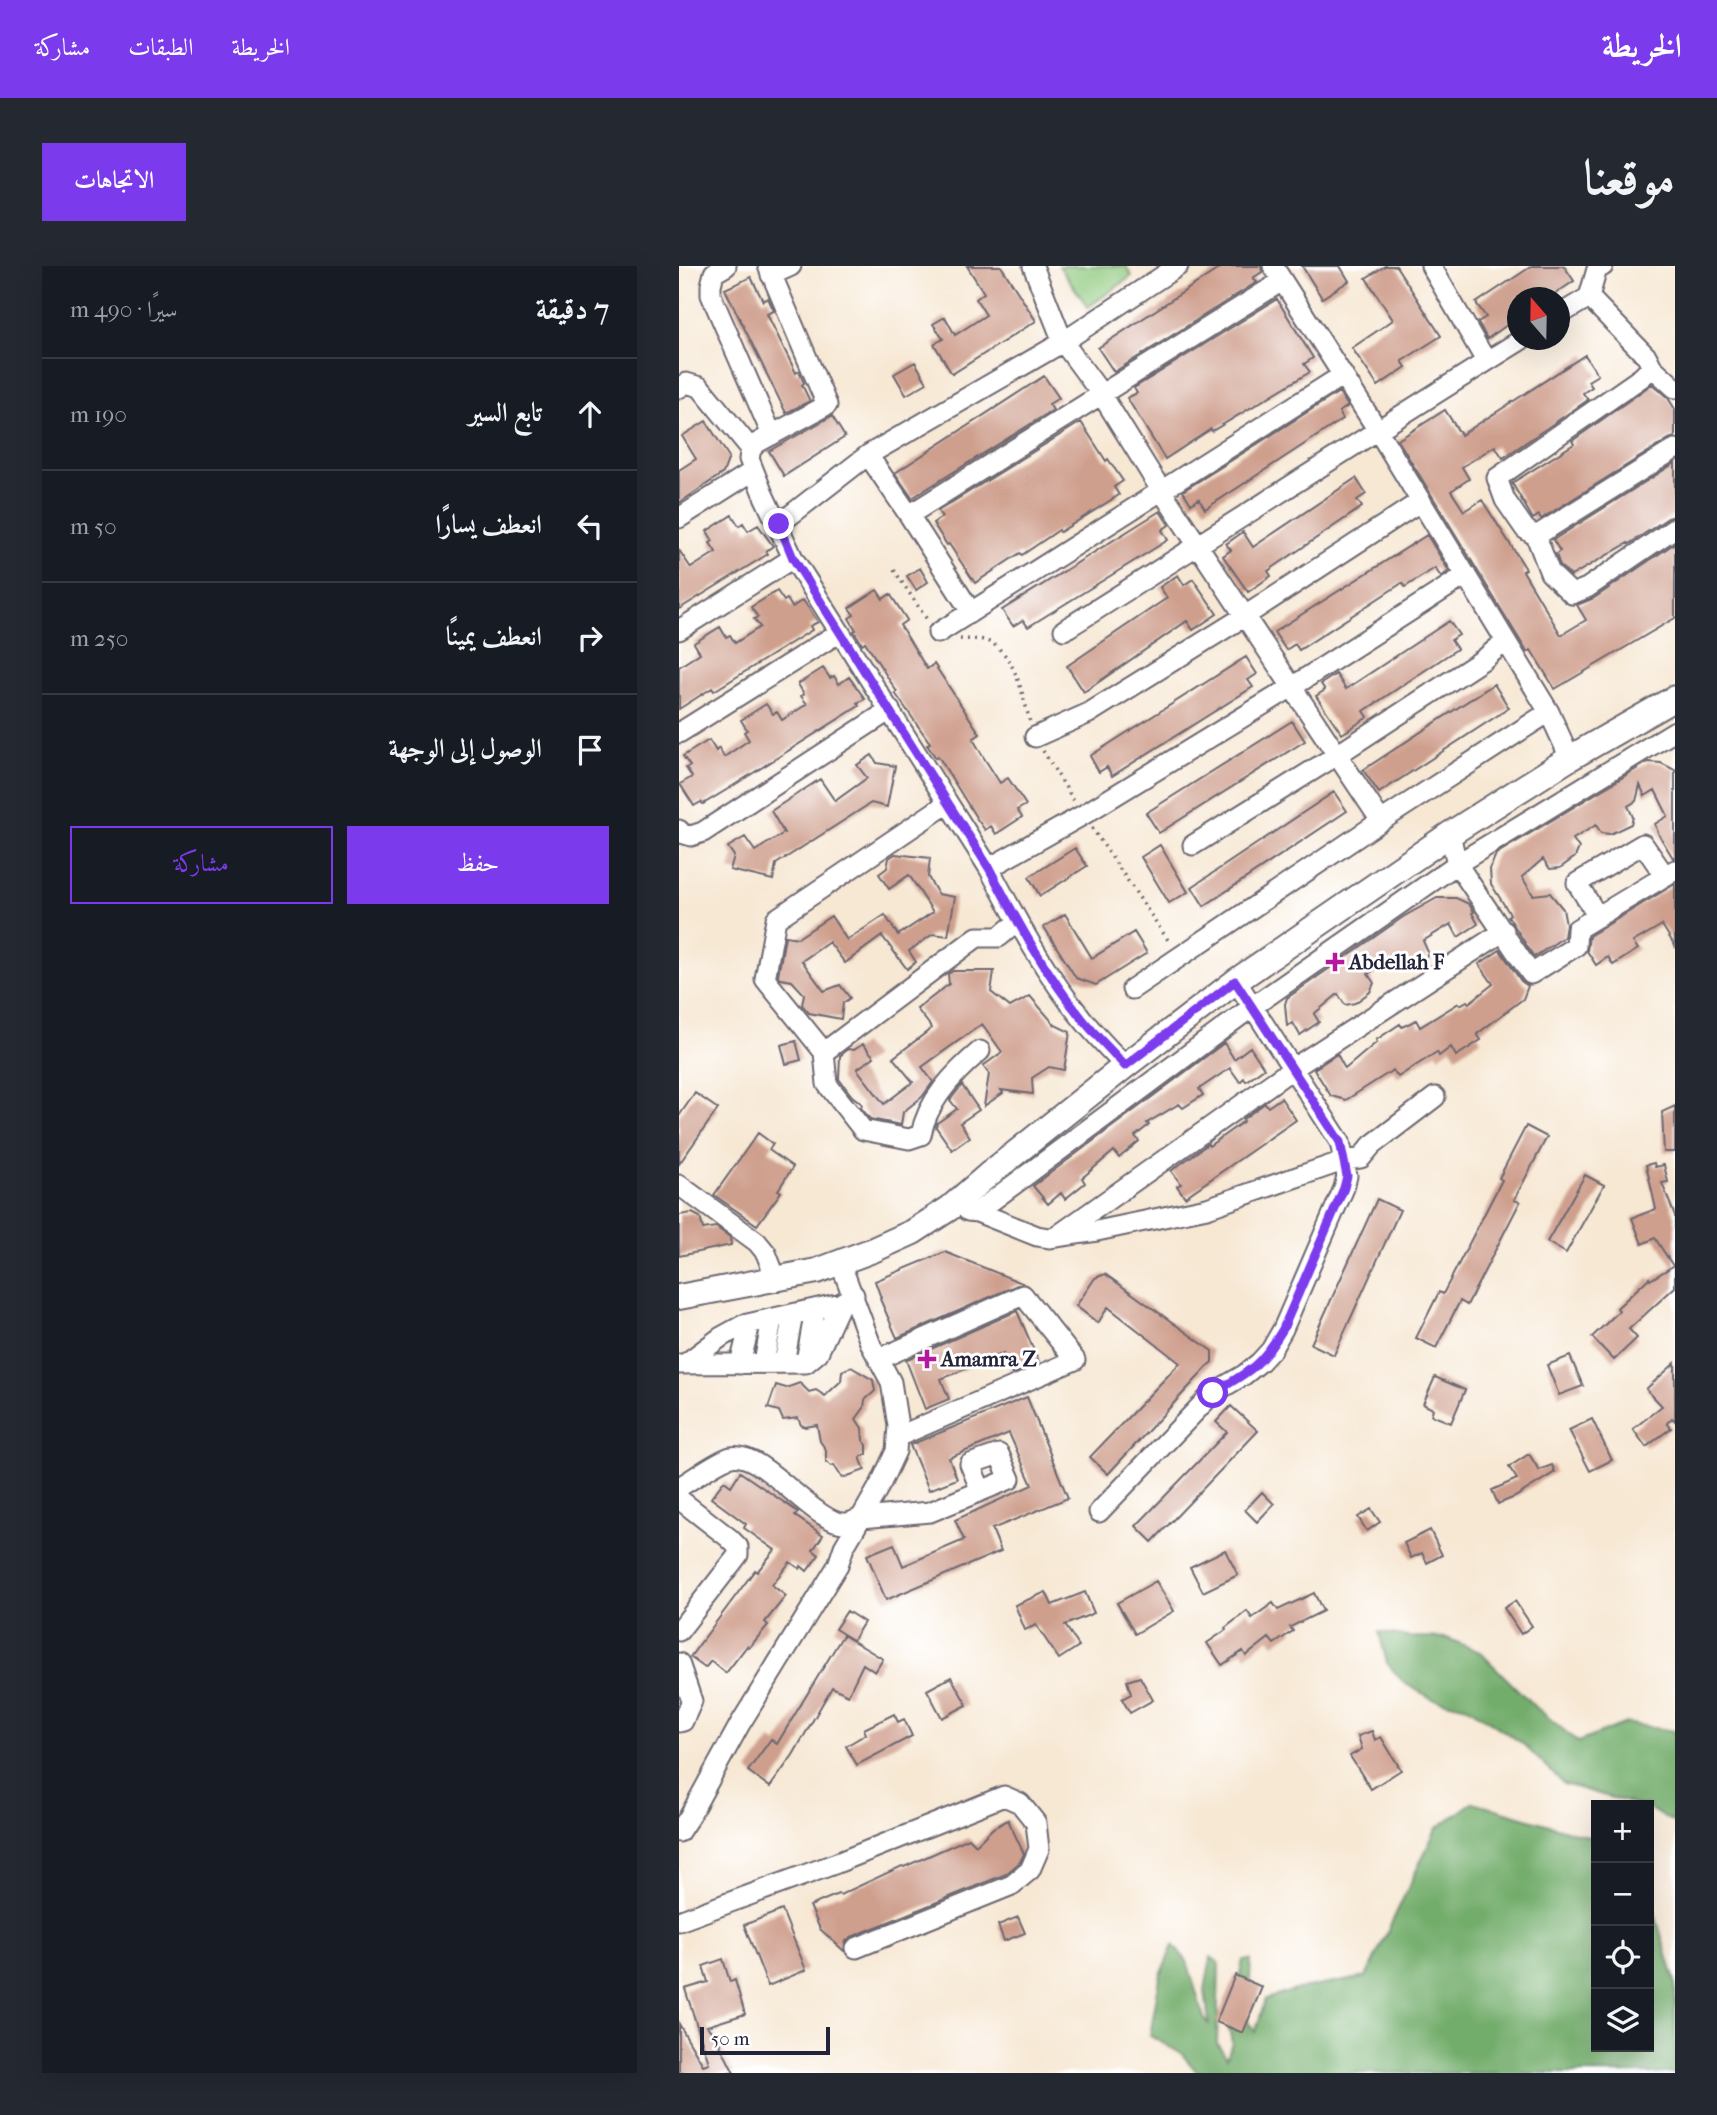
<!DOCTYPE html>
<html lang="ar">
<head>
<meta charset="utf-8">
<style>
  :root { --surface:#171b24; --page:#242831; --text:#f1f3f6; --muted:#9ea1a6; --line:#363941; --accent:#7c3aed }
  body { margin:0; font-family:"IM FELL French Canon",Amiri,serif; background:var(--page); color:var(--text); direction:rtl }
  .controls { position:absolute; right:21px; bottom:21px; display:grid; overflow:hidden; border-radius:0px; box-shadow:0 7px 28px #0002 }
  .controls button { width:63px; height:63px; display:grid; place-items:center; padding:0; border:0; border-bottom:2px solid var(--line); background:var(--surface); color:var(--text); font:35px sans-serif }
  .compass { position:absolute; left:828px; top:21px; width:63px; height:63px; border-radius:50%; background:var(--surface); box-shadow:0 7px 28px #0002; rotate:340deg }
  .scale { position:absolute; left:21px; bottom:18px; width:130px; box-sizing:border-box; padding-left:7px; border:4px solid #22223b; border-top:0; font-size:19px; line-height:24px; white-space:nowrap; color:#22223b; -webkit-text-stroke:5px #fff; paint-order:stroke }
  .stop { position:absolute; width:21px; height:21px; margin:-16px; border:5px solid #7c3aed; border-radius:50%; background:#fff }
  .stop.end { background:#7c3aed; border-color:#fff; box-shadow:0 2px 7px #0008 }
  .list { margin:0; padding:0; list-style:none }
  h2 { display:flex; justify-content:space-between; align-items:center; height:91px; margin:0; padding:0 28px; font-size:30px }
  h2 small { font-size:23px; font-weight:400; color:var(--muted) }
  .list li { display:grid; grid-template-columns:46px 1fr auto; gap:21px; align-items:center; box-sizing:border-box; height:112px; padding:0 28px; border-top:2px solid var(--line) }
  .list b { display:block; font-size:26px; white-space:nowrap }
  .list em { font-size:23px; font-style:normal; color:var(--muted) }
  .actions { display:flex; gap:14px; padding:21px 28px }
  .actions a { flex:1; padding:16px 0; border:2px solid var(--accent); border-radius:0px; text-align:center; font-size:24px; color:var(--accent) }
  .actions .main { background:var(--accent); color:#fff }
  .icon { flex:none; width:38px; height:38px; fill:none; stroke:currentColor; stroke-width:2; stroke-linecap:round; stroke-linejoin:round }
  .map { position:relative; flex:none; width:996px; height:1807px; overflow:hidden; direction:ltr; border-radius:0px }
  header { display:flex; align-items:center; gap:42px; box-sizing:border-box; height:98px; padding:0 35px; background:var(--accent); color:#fff }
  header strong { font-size:33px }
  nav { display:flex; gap:38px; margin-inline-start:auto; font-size:24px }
  .intro { display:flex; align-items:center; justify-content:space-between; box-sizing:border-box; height:168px; padding:0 42px }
  h1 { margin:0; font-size:49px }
  .button { padding:18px 32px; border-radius:0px; background:var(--accent); color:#fff; font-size:24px; font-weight:700 }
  main { display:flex; gap:42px; padding:0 42px }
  aside { flex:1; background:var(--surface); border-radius:0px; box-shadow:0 7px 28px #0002 }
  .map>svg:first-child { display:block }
  .green { fill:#8fc97d; stroke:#58765c; stroke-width:2 }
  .forest { fill:#73ad6c; stroke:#4a6854; stroke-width:2 }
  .building { fill:#cf9f8d }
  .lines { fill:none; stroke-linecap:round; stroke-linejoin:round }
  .minor-casing { stroke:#6d6771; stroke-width:23 }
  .major-casing { stroke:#6d6771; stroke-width:28 }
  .path { stroke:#6d6771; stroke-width:3.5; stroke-dasharray:2 5; stroke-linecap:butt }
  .minor { stroke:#fff; stroke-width:19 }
  .major { stroke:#fff; stroke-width:24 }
  .route { stroke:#7c3aed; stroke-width:9 }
  .poi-dot { fill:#b5179e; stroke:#fff; stroke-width:2.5 }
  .labels { text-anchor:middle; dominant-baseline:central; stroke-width:6; stroke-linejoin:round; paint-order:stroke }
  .poi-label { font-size:21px; font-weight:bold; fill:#22223b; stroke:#fff; text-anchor:start }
</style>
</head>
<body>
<header>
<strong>الخريطة</strong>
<nav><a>الخريطة</a><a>الطبقات</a><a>مشاركة</a></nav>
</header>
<div class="intro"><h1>موقعنا</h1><a class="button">الاتجاهات</a></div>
<main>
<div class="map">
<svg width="996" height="1807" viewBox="0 0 996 1807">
  <rect width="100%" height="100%" fill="#fff"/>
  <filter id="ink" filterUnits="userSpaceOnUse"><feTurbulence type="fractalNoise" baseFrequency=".0143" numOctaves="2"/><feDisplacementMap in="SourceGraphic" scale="14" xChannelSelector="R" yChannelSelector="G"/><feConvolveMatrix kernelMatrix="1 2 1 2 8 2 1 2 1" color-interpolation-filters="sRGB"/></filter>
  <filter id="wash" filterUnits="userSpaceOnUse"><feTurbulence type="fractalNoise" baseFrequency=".00686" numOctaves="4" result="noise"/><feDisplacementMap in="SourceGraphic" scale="28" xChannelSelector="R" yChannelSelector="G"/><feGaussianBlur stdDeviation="1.57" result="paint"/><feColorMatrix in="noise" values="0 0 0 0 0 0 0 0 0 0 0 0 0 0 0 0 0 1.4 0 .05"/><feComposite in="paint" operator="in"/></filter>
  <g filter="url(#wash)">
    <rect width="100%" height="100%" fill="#f7e8d4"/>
    <path class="green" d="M380 0H447L453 10 409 41Z"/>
    <path class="forest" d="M700 1366 731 1371 768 1372 801 1386 853 1438 899 1476 947 1457 996 1465V1557L970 1543V1539H958L885 1518 844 1478 789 1441 754 1433 725 1417 708 1397Z
      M794 1536 917 1573V1781H970V1627L996 1716V1807H519L503 1788 471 1770 481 1711 494 1679 508 1695 525 1752 530 1758 526 1724 532 1691 540 1697 538 1777 548 1792 553 1776 549 1759 564 1694H572L569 1756 576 1766 587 1733 616 1724 687 1711 757 1563Z"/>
    <g id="blocks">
      <path class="building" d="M288 0H322L357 55 273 108 255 78 264 73 254 58 266 51 276 69 307 49 297 33 305 27Z
        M544 0H582L583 6 574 12 578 16 435 106 419 82Z
        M623 0H661L670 15 643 32Z
        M706 0H717L762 70 723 95 727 101 699 120 673 82 714 54 687 12Z
        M853 0H885L895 15 870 32H838V52L808 73 799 56 807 51 797 37Z
        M72 11 84 35 89 32 95 45 88 48 117 107 120 105 125 117 123 119 131 135 107 147 46 23Z
        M598 33 634 92 625 98 631 106 533 165 532 163 486 193 448 132 458 127 455 122Z
        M906 89 919 109 909 115 913 121 904 127 909 134 824 192 816 180 783 201 790 213 772 225 785 245 803 234 847 303 844 305 882 369 907 354 898 339 915 332 996 277V352L876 423 852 384 848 386 719 174 766 144 782 169Z
        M236 96 248 117 227 129 215 108Z
        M365 110 380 132 370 138 374 144 233 232 216 207Z
        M973 118 989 132 996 143V171L990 173 862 253 860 249 854 253 833 217 895 178 893 175Z
        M660 126 669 140 660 146 664 153 526 243 520 233 512 238 504 225Z
        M153 150 166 171 105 210 90 185Z
        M27 155 50 191 44 207 0 237V204L17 193 3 170Z
        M402 156 427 195 429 193 444 215 435 221 440 229 381 266 380 264 343 289 341 287 296 317 270 278 268 279 254 257 263 251 259 245Z
        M996 197V250L989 252 950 278 949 277 892 310 881 300 877 288 881 285 874 274Z
        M677 212 687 228 678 234 683 241 589 305 592 310 569 326 544 290 552 284 547 278 564 266 574 281Z
        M481 245 490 259 483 264 489 274 349 361 344 354 334 360 323 344Z
        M53 249 60 260 64 257 69 265 79 259 94 280 87 285 89 288 0 343V284L12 302 37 286 31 277 34 275 28 265Z
        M748 269 770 305 762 311 756 302 726 321 723 317 620 384 616 378 607 384 595 366Z
        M241 302 249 316 237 324 228 310Z
        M499 309 505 319 514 313 538 348 514 364 508 355 405 426 388 400 488 332 481 321Z
        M198 324 204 333 211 328 228 354 221 359 248 403 255 398 301 468 294 473 305 492 321 517 329 512 347 539 338 544 343 551 317 568 312 560 306 564 298 553 259 490 257 492 248 479 251 477 216 427 218 426 186 376 183 378 175 365 177 364 170 352 175 349 170 342Z
        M98 325 105 335 108 333 113 341 124 334 139 356 131 360 133 364 35 425 33 422 0 443V401L21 387 15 377 41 361 47 371 51 369 56 377 81 361 75 353 79 351 72 341Z
        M770 355 780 369 772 374 778 383 685 445 689 451 663 468 637 430 646 424 642 418 657 408 667 423Z
        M567 391 578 408 569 414 574 421 433 510 428 501 420 506 411 490Z
        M144 402 151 412 155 410 160 418 170 411 186 433 178 437 180 440 49 523 24 538 22 536 15 540 1 518 13 511 7 502 11 500 4 490 30 474 37 485 40 482 45 491 70 474 65 466 68 464 62 454 87 438 94 448 98 446 103 454 128 438 122 430 125 428 119 418Z
        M815 418 830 442 700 527 684 504Z
        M613 455 626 475 480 567 467 547Z
        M193 489 198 497 216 500 208 541 192 537 97 598 94 614 51 604 55 590 49 581 66 571 76 585 105 567 92 545 141 513 156 535 188 512 178 499Z
        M969 496 982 497 996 504V592H994L980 569 976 558 989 550 976 524 966 530 961 519 957 535 949 540 954 551 952 558 931 568 922 567 917 559 894 573 900 582 896 591 881 602 871 603 864 593 843 611 854 629 871 627 884 643 887 659 885 671 855 691 829 650 831 648 812 618 811 603 817 588Z
        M655 526 668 545 525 640 513 621Z
        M481 579 509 626 490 637 462 591Z
        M396 582 408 600 361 630 350 611Z
        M216 588 251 592 249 611 259 628 276 631 269 670 254 668 230 685 237 696 228 703 203 670 166 697 150 676 123 695 145 725 161 719 171 732 164 737 162 753 130 747 123 739 125 728 113 715 102 713 99 710 106 670 119 672 152 650 168 674 206 649 219 669 254 646 230 609 210 623 200 608 208 602 210 592Z
        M996 618V680L983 659 954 676 959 683 934 699 929 691 917 699 908 685 910 670Z
        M758 632H777L790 638 795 646 793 647 799 658 779 671 772 658 744 675 749 686 747 692 726 703 717 702 712 694 689 708 695 717 691 726 676 737 666 739 659 728 635 748 640 756 621 769 614 757 608 760 606 738 608 732 724 651Z
        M386 648 413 692 455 666 468 687 417 719 397 712 365 661Z
        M821 684 842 715 849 720 844 733 798 768 802 774 777 790 772 781 760 790 758 786 719 811 714 804 667 834 652 830 635 803 658 788 666 803 698 776 697 774 721 758 723 761 737 754 741 761 780 737 781 739 788 735 790 737 814 718 800 698Z
        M274 705H315L312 726 331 741 351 730 376 759 391 766 385 804 370 801 353 812 354 828 322 824 324 827 305 840 310 808 304 800 323 786 303 758 243 801 254 816 243 831 224 846 222 859 191 853 182 842 183 838 173 830 160 813 161 790 169 783 175 784 184 778 195 791 178 803 205 838 234 816 214 792 253 762 238 743 270 718 269 708Z
        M117 775 122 794 107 798 102 779Z
        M545 777 555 793 571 781 585 802 567 815 565 812 561 816 551 802 520 823 524 829 504 842 500 838 468 857 470 859 456 870 460 875 440 892 435 885 403 912 406 917 386 933 382 927 369 938 354 920Z
        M283 819 300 844 281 857 291 871 273 884 257 861 258 857 278 843 271 834Z
        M16 827 39 843 0 898V850Z
        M602 832 617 854 506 931 498 920 502 918 492 905 529 878 530 880 565 855 564 853 586 837 589 841Z
        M996 840V886H985L983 846Z
        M847 860 868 871 835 934 841 936 788 1039 781 1035 757 1082 737 1072 760 1026 764 1028 823 914 820 912Z
        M79 867 94 878 90 884 114 901 99 924 102 926 78 959 35 929Z
        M975 897 976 901 985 899 989 916 983 917 996 950V1021L950 1063 958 1072 935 1094 913 1071 940 1045 938 1042 970 1012 971 1014 994 1000 976 972 963 978 953 952 977 943 967 899Z
        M906 909 925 919 887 987 868 976Z
        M698 933 721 944 655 1089 632 1078Z
        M13 947 21 951 24 963 37 961 51 971 52 979 0 990V949Z
        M266 986 343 1017 218 1072 201 1033 202 1032 196 1015Z
        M426 1008 533 1085V1096L429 1208 411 1191 501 1097 429 1041 419 1057 397 1040 416 1012Z
        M338 1045 360 1096 333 1108 324 1087 262 1113 270 1133 246 1143 227 1094Z
        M891 1090 904 1120 880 1129 868 1099Z
        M996 1097V1155L993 1152 988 1157 992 1162 967 1181 954 1163 983 1140 967 1123Z
        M172 1101 194 1114 196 1125 186 1134 185 1142 177 1153 183 1162 184 1174 188 1179V1188L181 1191 186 1204 163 1212 155 1199 152 1200 147 1195V1184L141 1175 138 1159 126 1161 122 1159 119 1152 104 1154 100 1145 89 1142 97 1119 107 1122 121 1117 130 1126 137 1124 146 1130 162 1115 163 1105Z
        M756 1111 786 1124 772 1157 752 1149 754 1143 744 1138Z
        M348 1131 389 1232 313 1263 322 1285 207 1334 188 1289 215 1278 224 1300 285 1274 276 1254 353 1219 330 1167 270 1192 278 1213 250 1224 231 1179Z
        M552 1140 579 1165 473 1276 457 1260 548 1166 537 1156Z
        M913 1153 933 1194 911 1205 890 1164Z
        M850 1188 860 1204 873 1199 876 1206 836 1231 819 1238 813 1224 838 1213 830 1201Z
        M61 1206 119 1246 116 1250 144 1269 134 1284 140 1289 128 1305 122 1300 121 1303 111 1296 93 1319 107 1330 86 1356 89 1359 70 1382 68 1380 47 1407 32 1395 26 1402 11 1391 76 1304 78 1306 96 1284 65 1262 67 1258 32 1232 45 1215 52 1220Z
        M583 1226 595 1238 578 1256 566 1244Z
        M692 1243 701 1256 688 1265 679 1251Z
        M751 1264 763 1289 748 1297 743 1287 732 1292 725 1277Z
        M546 1284 559 1309 524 1326 511 1301Z
        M477 1315 495 1345 456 1368 438 1337Z
        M367 1326 373 1339 406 1326 415 1347 386 1359 400 1380 380 1393 357 1359 346 1364 336 1339Z
        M635 1327 644 1345 611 1361 614 1365 595 1378 590 1372 567 1390 564 1385 543 1399 528 1377 547 1364 546 1362 568 1345 573 1352 594 1337 599 1344Z
        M836 1335 853 1360 842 1368 825 1342Z
        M168 1345 185 1356 174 1374 156 1363Z
        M164 1369 204 1393 196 1406 184 1398 169 1429 153 1421 114 1489 91 1521 69 1505 92 1473 98 1478Z
        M272 1411 288 1439 263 1452 248 1424Z
        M461 1411 474 1434 451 1447 443 1433 452 1428 448 1415Z
        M215 1448 219 1456 225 1453 233 1470 178 1499 167 1480 187 1468 185 1463Z
        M693 1465 696 1474 702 1471 722 1504 692 1523 671 1490 683 1483 679 1470Z
        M329 1554 345 1588 341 1596 327 1608 172 1671 167 1675 165 1685 141 1663 131 1640 159 1628 161 1629 223 1600 225 1601 290 1572 297 1579 314 1562Z
        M103 1644 127 1704 89 1720 65 1659Z
        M339 1651 346 1667 325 1675 319 1659Z
        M44 1693 51 1716 56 1714 66 1748 28 1760 42 1778 41 1779 55 1807H0V1758L24 1799 30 1797 6 1723 29 1716 24 1700Z
        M556 1709 583 1721 564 1767 537 1756Z"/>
    </g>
  </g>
  <g filter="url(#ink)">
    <use href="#blocks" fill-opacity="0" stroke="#6d6771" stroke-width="2"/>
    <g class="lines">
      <g class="minor-casing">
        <path id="minor" d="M47 0 35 7 32 19V29L93 169
          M89 0 148 139 78 177 72 183 70 193 84 228 114 292 310 602C338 655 367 709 405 755 418 771 432 785 446 800
          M354 0 384 76 423 129 482 224 702 555
          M594 0 698 163 870 446 891 492
          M752 0 807 95
          M924 0 918 3 910 31 968 91 973 101 996 122
          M92 9 112 0
          M880 49 910 31
          M973 101 963 111 818 212 826 234 846 263 857 270 871 307 893 328 908 322 996 262
          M0 122 7 117 21 121 72 183
          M189 189 230 249 292 346
          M230 249 603 15
          M0 252 74 205
          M100 258 189 189 384 76 499 0
          M857 270 996 183
          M0 364 114 292
          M385 364C538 268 689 169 842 74
          M259 367 664 109
          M0 467 161 366
          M356 471 410 447 566 350 742 235
          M0 564 2 567 12 570 24 566 211 444
          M771 568 778 598 852 708 897 680 898 663 996 604
          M514 579 658 489 805 393 827 375
          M310 602 404 549 613 421 787 309
          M919 651 898 617 964 578 986 610
          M453 723 702 555 870 446
          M301 785C275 807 248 835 242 869L230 873 184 864 148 818 145 786 298 671H320L338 656
          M145 786 86 713 97 653 269 537
          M0 919 78 976 87 987 97 1013
          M289 945 298 946 358 970 370 972 418 965 528 942 664 895 682 892 693 879 756 831
          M298 946 573 741 778 598 996 465
          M378 970 613 803 825 665
          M200 1093 344 1029 396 1094 218 1171
          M127 1096 136 1043
          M85 1097 93 1053
          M105 1097 114 1048
          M0 1098 127 1097 139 1087 162 1037 175 1029
          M6 1098 42 1071 64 1059 162 1037
          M61 1098 71 1058
          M0 1221C13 1214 39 1194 52 1191 84 1183 136 1260 167 1257 171 1257 177 1254 182 1252L202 1217 217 1185 219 1160 212 1116 192 1079 161 996
          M0 1233 50 1272 59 1281V1289L0 1365
          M420 1246 534 1127 565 1109 581 1096 592 1084 604 1063 665 922 668 910 661 876 557 715
          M0 1397 13 1435 4 1455 0 1456
          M0 1566 10 1551 61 1458 159 1299 165 1281 182 1252 251 1246 331 1213 320 1188 291 1198 302 1225
          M0 1655 158 1597 325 1530 341 1537 357 1557 360 1583 351 1604 333 1619 177 1682"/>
      </g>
      <g class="major-casing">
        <path id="major" d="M0 1031 138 1005 194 984 234 966 271 942 309 909 446 800 557 715 771 568 891 492 996 432"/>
      </g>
      <path class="path" d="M215 304 249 355
        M281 373C289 374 301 372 308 375 336 386 344 430 351 456
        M364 485 395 535
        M413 562 491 677"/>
      <use href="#minor" class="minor"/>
      <use href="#major" class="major"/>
    </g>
  </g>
  <g class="lines" filter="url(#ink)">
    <path class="route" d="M100 258 114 292 310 602C338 655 367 709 405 755 418 771 433 785 446 800L556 715 661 876 668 910 665 922 604 1063C581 1101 570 1106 534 1127"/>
  </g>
  <g class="poi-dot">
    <path d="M652.5 685.5h7v7h7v7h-7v7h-7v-7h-7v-7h7z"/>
    <path d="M244.5 1082.5h7v7h7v7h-7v7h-7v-7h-7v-7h7z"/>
  </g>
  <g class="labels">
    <g class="poi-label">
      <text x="670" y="696">Abdellah F</text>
      <text x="262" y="1093">Amamra Z</text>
    </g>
  </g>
</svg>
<div class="controls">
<button>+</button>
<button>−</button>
<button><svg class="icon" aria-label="locate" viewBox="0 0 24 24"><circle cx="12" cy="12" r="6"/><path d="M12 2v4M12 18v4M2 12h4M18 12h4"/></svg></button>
<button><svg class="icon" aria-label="layers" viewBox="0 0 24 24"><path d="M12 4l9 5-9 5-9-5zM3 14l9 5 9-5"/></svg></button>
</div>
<svg class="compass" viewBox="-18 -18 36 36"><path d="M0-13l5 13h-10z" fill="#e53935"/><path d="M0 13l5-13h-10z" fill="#9ea1a6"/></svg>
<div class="scale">50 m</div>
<div class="stop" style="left:534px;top:1127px"></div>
<div class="stop end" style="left:100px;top:258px"></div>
</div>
<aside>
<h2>7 دقيقة<small>سيرًا · 490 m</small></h2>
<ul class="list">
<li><svg class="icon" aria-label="ahead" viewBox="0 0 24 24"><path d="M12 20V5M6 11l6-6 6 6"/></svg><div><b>تابع السير</b></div><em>190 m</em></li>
<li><svg class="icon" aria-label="left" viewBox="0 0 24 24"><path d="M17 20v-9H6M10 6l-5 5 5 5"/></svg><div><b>انعطف يسارًا</b></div><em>50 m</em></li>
<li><svg class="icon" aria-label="right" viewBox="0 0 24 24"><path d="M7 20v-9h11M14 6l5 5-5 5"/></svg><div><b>انعطف يمينًا</b></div><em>250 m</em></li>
<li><svg class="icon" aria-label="arrive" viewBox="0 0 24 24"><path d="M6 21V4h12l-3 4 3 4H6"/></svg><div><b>الوصول إلى الوجهة</b></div></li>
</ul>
<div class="actions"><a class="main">حفظ</a><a>مشاركة</a></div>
</aside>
</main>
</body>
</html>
